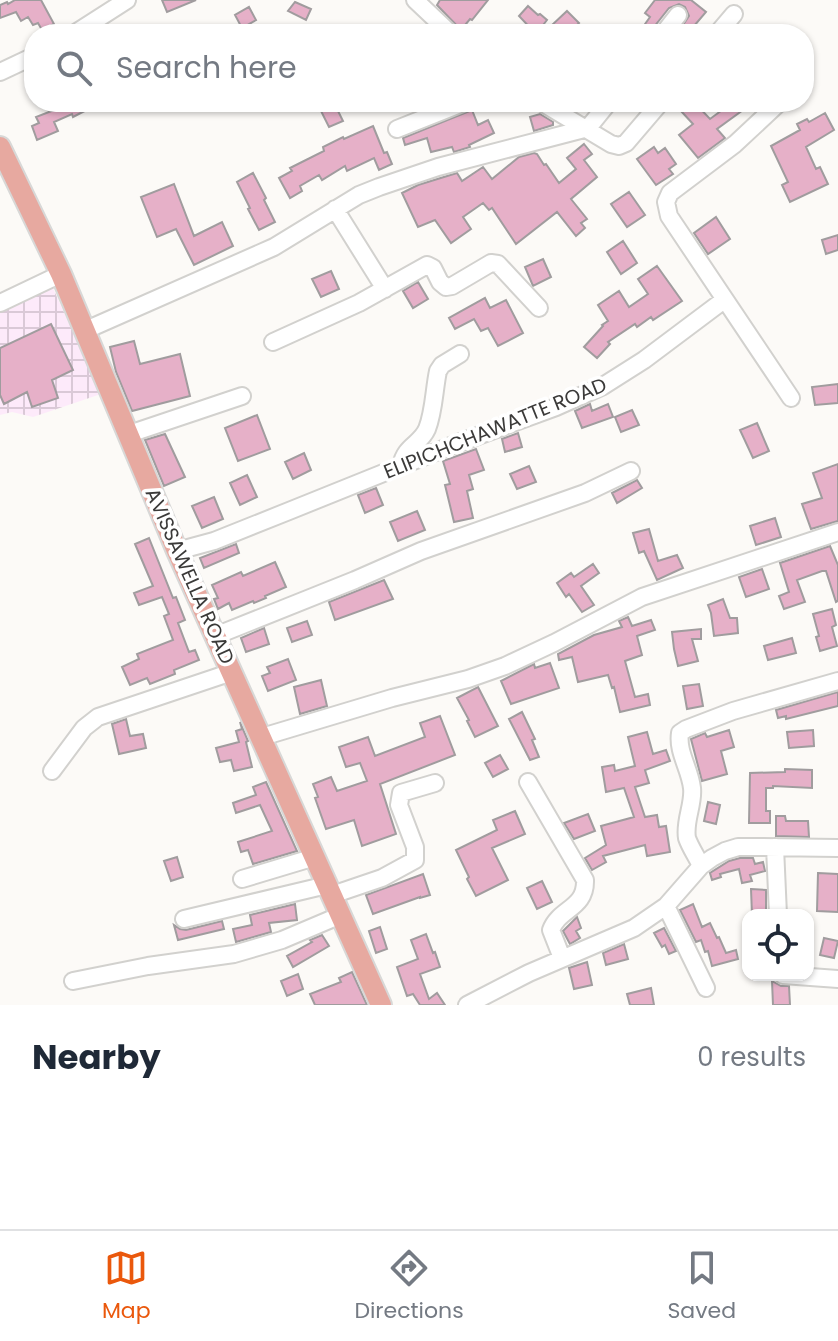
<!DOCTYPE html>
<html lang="en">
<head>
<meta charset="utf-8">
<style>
  :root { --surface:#fff; --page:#f6f6f7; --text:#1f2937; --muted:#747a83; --line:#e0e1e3; --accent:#ea580c }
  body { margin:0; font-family:Poppins,sans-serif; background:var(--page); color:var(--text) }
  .controls { position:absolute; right:24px; bottom:24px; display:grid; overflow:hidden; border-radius:16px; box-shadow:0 2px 6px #0004 }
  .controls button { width:72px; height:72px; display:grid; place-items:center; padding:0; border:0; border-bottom:2px solid var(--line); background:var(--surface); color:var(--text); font:40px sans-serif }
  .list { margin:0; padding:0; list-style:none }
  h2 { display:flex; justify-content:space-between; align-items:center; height:104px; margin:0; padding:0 32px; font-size:34px }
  h2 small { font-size:26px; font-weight:400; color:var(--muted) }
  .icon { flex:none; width:44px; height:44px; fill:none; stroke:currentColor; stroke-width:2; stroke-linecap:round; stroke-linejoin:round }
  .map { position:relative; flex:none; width:838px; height:1005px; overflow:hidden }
  .search { position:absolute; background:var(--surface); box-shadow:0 2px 6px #0004; left:24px; right:24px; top:24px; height:88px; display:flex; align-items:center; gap:20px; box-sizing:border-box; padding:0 28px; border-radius:32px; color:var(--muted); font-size:30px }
  .sheet { height:224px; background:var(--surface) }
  nav { display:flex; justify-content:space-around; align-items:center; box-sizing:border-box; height:112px; border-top:2px solid var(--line); background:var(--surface); font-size:22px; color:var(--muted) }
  nav a { display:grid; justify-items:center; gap:4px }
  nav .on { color:var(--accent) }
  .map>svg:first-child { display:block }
  .industrial { fill:url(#industrial-grid) }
  .building { fill:#e6b0c8; stroke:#a09c9e; stroke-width:2 }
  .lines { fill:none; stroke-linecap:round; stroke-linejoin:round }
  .minor-casing { stroke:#d2d1ce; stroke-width:20 }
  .major-casing { stroke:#d8d8d7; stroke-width:24 }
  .minor { stroke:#fff; stroke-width:16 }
  .major { stroke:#e7a9a0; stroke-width:20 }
  .labels { text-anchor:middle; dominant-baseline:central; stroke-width:7; stroke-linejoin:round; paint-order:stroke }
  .street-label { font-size:20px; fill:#3b3a39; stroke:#fff }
</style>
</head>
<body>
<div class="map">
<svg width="838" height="1005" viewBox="0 0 838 1005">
  <defs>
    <pattern id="industrial-grid" width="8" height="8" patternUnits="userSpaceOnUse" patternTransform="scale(2)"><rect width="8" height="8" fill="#fdeafa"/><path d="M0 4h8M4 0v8" fill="none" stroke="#dac9d7"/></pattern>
  </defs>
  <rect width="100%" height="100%" fill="#fcfaf7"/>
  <path class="industrial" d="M52 286 101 394 33 417 12 412 0 415V311Z"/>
  <path class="building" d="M15 0H41L54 24 42 30 38 23 33 25 28 17 21 21 16 12 0 18V5L7 2 8 4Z
    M162 0H196L167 12Z
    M440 0H488L472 20 470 19 461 30 437 5Z
    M655 0H691L706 12 694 26 703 34H677L689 16 685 7 679 4 669 8 654 27 652 34H638L650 17 645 13Z
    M295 2 311 9 306 20 288 11Z
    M528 6 538 15 540 14 547 20 536 34 519 16Z
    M249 7 256 20 242 28 235 15Z
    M567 11 579 23 574 28 579 34H560L552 25Z
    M65 102H102L73 117 72 114 54 122 58 131 37 140 32 126 39 123 36 117 67 105Z
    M333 102H356L338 111 343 121 329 127 320 109Z
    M676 102H694L710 119 733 102H737L743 110 717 129 725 138 698 158 679 135 693 124 681 111 682 109Z
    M472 110 478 125 488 120 494 133 469 145 470 147 454 152 452 147 431 152 427 138 405 145 403 138Z
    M825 113 834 130 806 147 816 169 820 167 828 184 790 202 782 185 788 182 771 146 800 130 797 124 807 119 809 122Z
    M540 114 553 122V125L534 131 530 117Z
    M373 126 384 153 387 152 392 164 379 170 374 158 347 171 345 166 322 180 319 175 300 186 302 191 290 198 279 178 292 171 290 168 324 151 323 147 343 137 344 139Z
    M584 144 592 154 584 160 597 177 571 199 587 219 581 223 585 228 576 236 557 212 516 244 492 208 489 210 483 203 463 217 471 229 451 243 435 220 418 227 402 193 418 185 457 173 462 181 483 167 492 179 519 157 534 153 537 154 544 165 546 164 559 183 576 169 567 158Z
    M654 147 658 153 665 148 676 164 669 169 673 174 656 185 637 159Z
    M253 173 266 198 264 200 275 222 259 230 248 209 250 208 237 182Z
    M174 184 194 236 222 222 233 246 194 265 176 229 157 237 141 197Z
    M629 192 645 215 627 227 611 204Z
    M716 217 730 239 708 254 694 233Z
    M838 235V250L826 254 822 240Z
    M623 241 637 263 621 274 607 252Z
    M543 259 551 277 533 286 525 267Z
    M657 266 682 301 653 320 651 317 637 327 635 324 608 342 610 344 597 358 584 347 603 326 602 325 608 321 598 305 619 291 629 307 648 294 638 279Z
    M331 271 339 289 321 297 312 279Z
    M418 282 428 299 413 308 403 291Z
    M485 298 490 308 506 300 523 333 498 346 488 328 481 331 474 319 455 329 449 318Z
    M51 324 73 370 52 380 58 398 32 407 27 392 4 404 0 395V348Z
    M134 341 140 364 180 354 190 396 132 411 116 372 110 347Z
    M838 384V403L815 405 812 387Z
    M590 404 592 411 608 404 613 417 582 428 575 411Z
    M632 410 639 425 621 432 615 417Z
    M257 415 270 449 238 461 225 428Z
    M757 423 769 451 753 458 740 430Z
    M518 433 522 447 505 452 502 439Z
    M165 434 185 477 164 486 145 440Z
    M476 449 484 470 469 475 473 489 467 491 473 518 454 522 445 485 450 484 443 461Z
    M304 453 311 470 293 479 285 462Z
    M838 464V521L811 529 802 504 822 498 813 473Z
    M529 466 536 482 517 489 510 474Z
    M247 475 257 497 240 505 230 483Z
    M637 480 642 488 617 503 612 493Z
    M376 488 383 505 365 513 358 495Z
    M214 497 223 519 202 528 192 506Z
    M417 511 425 530 398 541 390 522Z
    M775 518 781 537 756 545 750 526Z
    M649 529 658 561 677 555 683 568 657 580 644 551 639 553 633 533Z
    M149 538 173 598 176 597 185 620 178 623 189 652 195 650 199 660 174 670 175 674 150 684 147 678 130 685 122 667 139 659 137 654 173 640 164 616 169 614 162 597 139 605 134 593 153 586 135 544Z
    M236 544 239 553 204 568 200 558Z
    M830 546 838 565V601L836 602 826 571H822L797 580 805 602 784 609 779 596 789 592 780 563Z
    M275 562 286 587 265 596 266 598 254 603 253 601 232 610 229 603 218 609 214 599 218 598 212 585 241 572 243 576Z
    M593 564 599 573 581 586 594 605 582 612 569 594 566 597 557 583 571 573 574 577Z
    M762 569 769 589 746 597 739 577Z
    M384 580 393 599 335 620 329 602Z
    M723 599 730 618H737L738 633 714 636 711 613 708 605Z
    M832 609 836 625 832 627 837 646 820 651 816 637 819 636 813 614Z
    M628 617 632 626 651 620 655 630 637 636 642 655 625 661 635 697 648 694 650 705 620 712 614 687 612 688 608 675 578 682 572 657 559 660 558 654 594 635 622 627 619 621Z
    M307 621 312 635 292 642 287 628Z
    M264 628 269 644 246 652 241 638Z
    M701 629V639H692L698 661 678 666 674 649 672 632Z
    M792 638 796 653 768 660 764 646Z
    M288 659 296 680 268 691 262 676 270 673 267 667Z
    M550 663 559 688 511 704 501 681 534 664 535 668Z
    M321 680 327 706 300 714 294 687Z
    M699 684 703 706 687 709 683 686Z
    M478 687 498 726 475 737 467 721 469 720 457 698Z
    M838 692V706L786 719V716L778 718 776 710Z
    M522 712 535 739 532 740 539 757 530 760 509 719Z
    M440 716 455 755 380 784 396 834 362 846 354 820 326 829 315 798 318 797 313 784 331 777 337 791 367 781 360 763 346 767 339 747 368 737 375 756 425 737 420 723Z
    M126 719 130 736 143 734 146 748 119 754 112 724Z
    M240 722 248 741 246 742 252 767 234 771 231 760 220 762 216 748 239 742 236 731 242 729Z
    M729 730 734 747 721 751 727 774 702 781 691 739 705 733 707 737Z
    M813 730 814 746 789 748 787 732Z
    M647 732 653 754 666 750 670 761 645 770 649 783 635 787 645 817 657 815 659 827 666 826 670 852 647 856 645 845 603 856 606 862 592 870 585 858 606 845 601 826 634 817 624 788 606 792 602 767 614 765 615 771 635 766 628 737Z
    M500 755 508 769 493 777 485 763Z
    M785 769 812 770V788L773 786V788H766V811H770V823H749L750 773 785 772Z
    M266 782 297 851 253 864 248 850 241 852 238 842 272 831 260 805 236 813 233 803 256 795 253 787Z
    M708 802 720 805 716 824 704 821Z
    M515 811 525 834 492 848 508 880 476 896 467 879 469 877 456 850 497 830 493 820Z
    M588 814 595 831 574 839 564 823Z
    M776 816H785L786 821H808L809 837 776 836Z
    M177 857 183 877 171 881 164 861Z
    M740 858H753L755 864 763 862 765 871 750 875 752 881 742 883 739 869 720 874 721 877 712 880 710 873 729 861Z
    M818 873 838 874V912L817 911Z
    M423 874 430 895 420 898V897L373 914 366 895Z
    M542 881 552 902 537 909 527 888Z
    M751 889 766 890V915H752Z
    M295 904 297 920 269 923 271 932 236 942 233 929 252 925 250 915Z
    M693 904 702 927 710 923 717 938 719 937 726 953 736 950 738 959 712 966 708 951 705 952 701 940 696 942 680 910Z
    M577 917 581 928 576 931 580 938 570 944 563 931Z
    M222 921 224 929 178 940 174 925 180 929 186 930Z
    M380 927 387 949 376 953 369 931Z
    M664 928 676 951 669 954 665 945 662 947 654 933Z
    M426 934 433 953 435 952 440 967 420 974 429 999 437 993 445 1005H420L413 994 407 996 397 967 418 959 411 940Z
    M322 935 329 946 293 967 287 956 312 942 310 940Z
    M824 938 838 941 834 958 820 955Z
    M624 944 628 959 606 965 603 953Z
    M587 962 592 985 574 989 569 968Z
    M352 972 367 1005H315L310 994 341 982 339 978Z
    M298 974 303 989 287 996 281 981Z
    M772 981 781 986H789L790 1005H773Z
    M651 988 654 1005H630L627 994Z"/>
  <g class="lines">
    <g class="minor-casing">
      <path id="minor" d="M415 0 451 34
        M74 34 127 0
        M663 34 678 15
        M717 34 734 14
        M0 72 34 56
        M541 102 611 144 619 146 626 143 661 102
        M780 102 735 144 670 193 666 202 669 216 791 398
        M588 128 609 102
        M397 129 465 102
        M335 209 385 289
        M0 303 61 274
        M86 330 274 247 359 195 379 187 438 167 588 128
        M273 342 359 303 427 265 433 268 440 282 446 287 452 286 491 263 498 264 539 308
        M129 434 242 396
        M401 466C405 445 420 445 427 429 434 412 434 390 438 371L442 365 460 354
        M177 551 214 541 289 511 453 445 556 407 603 386 644 360 724 300
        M215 636 355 580 421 551 585 493 631 471
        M262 737 392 698 468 679 505 666 554 643 642 597 838 532
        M52 771 84 728 98 717 232 672
        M528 782 585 880C586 909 559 908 551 930L562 958
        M775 847 778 915
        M701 866C697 857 690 847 687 838 684 821 694 804 692 788 690 769 677 752 680 733L686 729 733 711 838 681
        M242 879 315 857
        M332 895 382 878 415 860V847L399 805 401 793 435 783
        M666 906 706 988
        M184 919 327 885
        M783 975 838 979
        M73 981 148 966 234 954 282 940 341 915
        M467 1005 529 973 634 928 666 906 701 866 712 858 725 851 738 847H757L838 848"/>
    </g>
    <g class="major-casing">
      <path id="major" d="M0 147 61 274 177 551 381 1005"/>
    </g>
    <use href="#minor" class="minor"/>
    <use href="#major" class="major"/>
  </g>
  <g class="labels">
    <g class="street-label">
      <text transform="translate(495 428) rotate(-22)">ELIPICHCHAWATTE ROAD</text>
      <text transform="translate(190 576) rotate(66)">AVISSAWELLA ROAD</text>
    </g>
  </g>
</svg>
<div class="controls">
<button><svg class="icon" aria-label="locate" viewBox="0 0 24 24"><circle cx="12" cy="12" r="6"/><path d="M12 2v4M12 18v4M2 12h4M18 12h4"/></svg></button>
</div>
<div class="search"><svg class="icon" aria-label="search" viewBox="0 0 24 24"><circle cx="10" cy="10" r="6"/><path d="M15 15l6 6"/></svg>Search here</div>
</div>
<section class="sheet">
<h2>Nearby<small>0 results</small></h2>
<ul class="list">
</ul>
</section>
<nav>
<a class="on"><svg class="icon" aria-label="map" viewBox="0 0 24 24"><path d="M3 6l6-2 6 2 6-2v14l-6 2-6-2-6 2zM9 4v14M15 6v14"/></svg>Map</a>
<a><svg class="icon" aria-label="directions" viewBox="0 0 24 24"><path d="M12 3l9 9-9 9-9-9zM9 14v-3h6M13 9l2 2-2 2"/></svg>Directions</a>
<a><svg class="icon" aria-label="saved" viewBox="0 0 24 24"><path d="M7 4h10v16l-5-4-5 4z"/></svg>Saved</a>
</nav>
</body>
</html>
